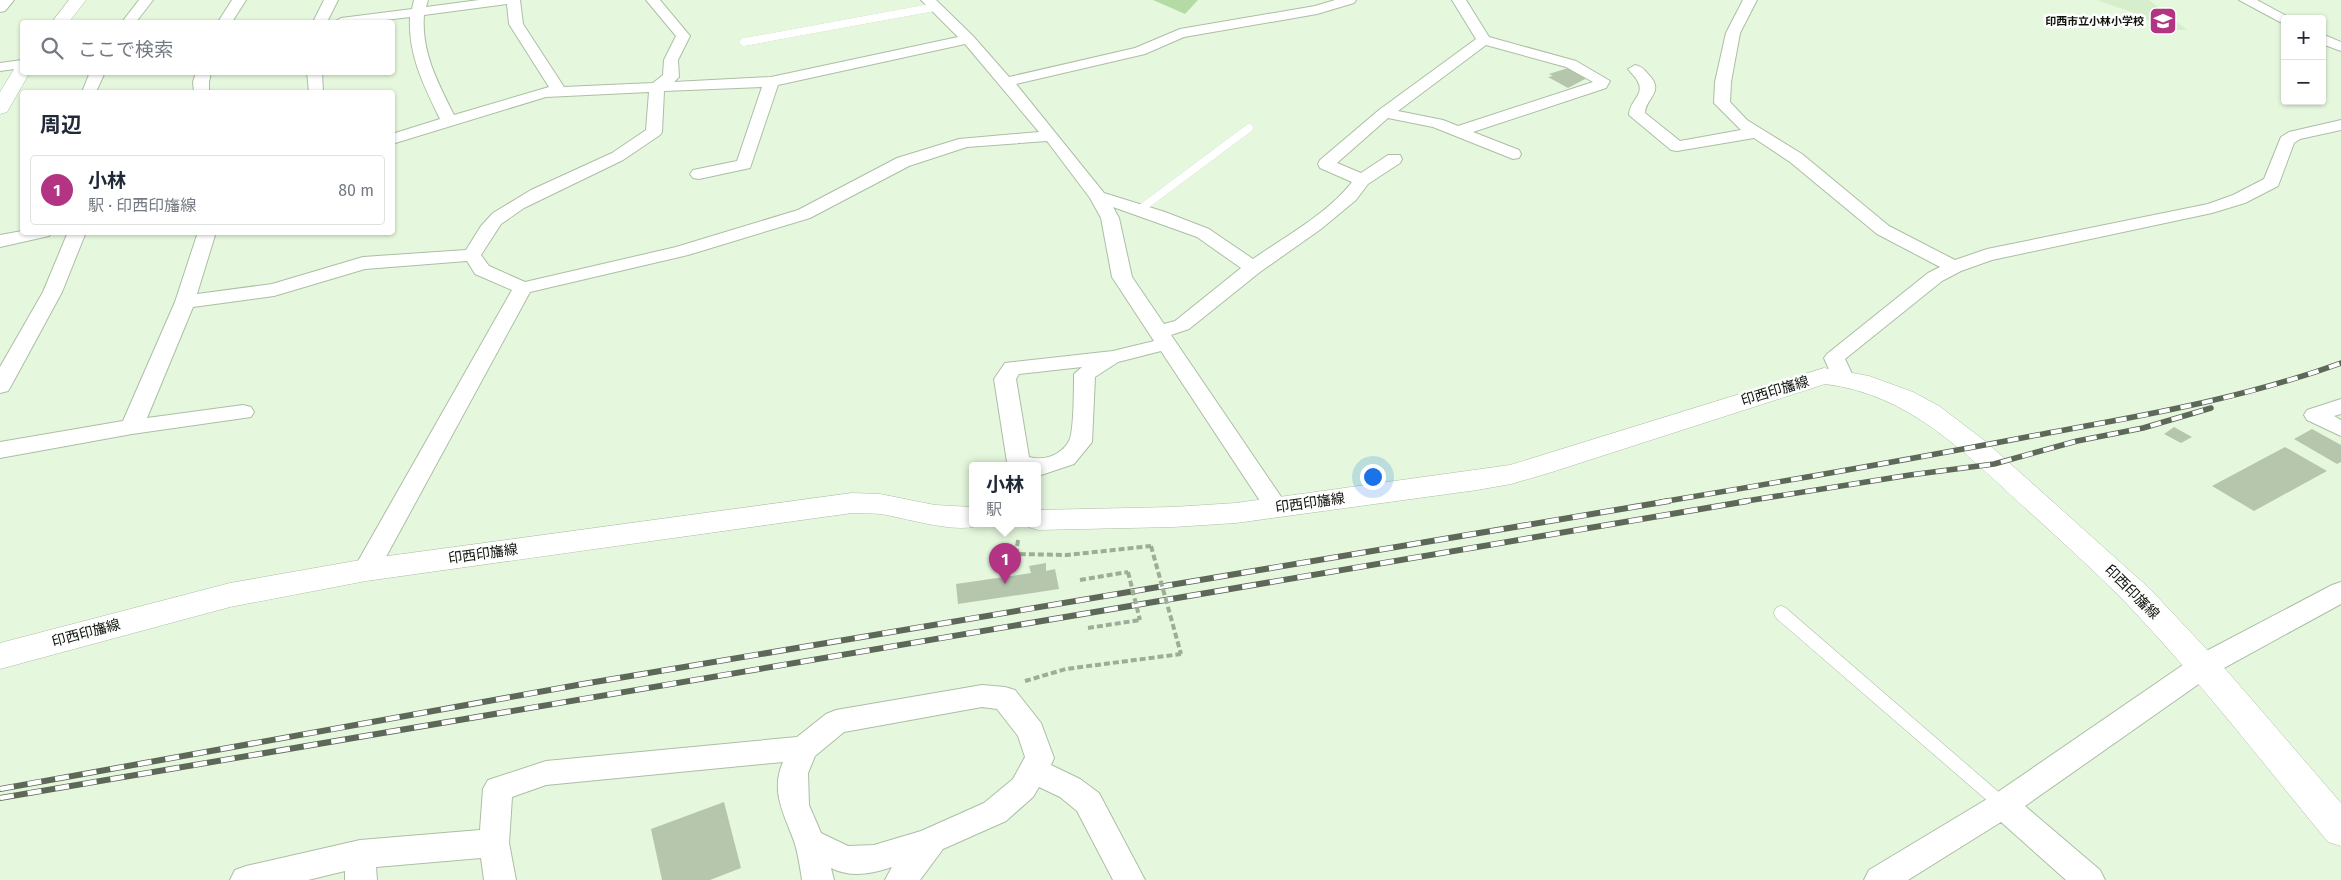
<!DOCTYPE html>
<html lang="ja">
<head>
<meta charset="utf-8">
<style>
  :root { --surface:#fff; --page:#f2f2f3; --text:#1f2937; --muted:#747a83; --line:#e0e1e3; --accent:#b23483 }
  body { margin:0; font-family:"Fira Sans","Noto Sans JP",sans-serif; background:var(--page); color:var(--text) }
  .controls { position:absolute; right:15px; top:15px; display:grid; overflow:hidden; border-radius:5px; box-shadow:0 1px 4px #0004 }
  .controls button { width:45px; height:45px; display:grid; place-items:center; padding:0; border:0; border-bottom:1px solid var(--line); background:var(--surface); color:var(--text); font:25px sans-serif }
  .you { position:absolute; left:1372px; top:476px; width:18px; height:18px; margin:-12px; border:4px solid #fff; border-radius:50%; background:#1a73e8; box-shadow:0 0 0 8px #1a73e833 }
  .badge { display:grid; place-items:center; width:32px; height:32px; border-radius:50%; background:var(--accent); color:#fff; font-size:16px; font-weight:700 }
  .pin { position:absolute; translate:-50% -41px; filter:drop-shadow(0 1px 2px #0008) }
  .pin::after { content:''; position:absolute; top:26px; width:18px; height:15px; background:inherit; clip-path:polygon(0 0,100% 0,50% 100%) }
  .popup { position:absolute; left:969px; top:462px; width:72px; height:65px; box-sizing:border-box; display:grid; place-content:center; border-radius:5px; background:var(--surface); filter:drop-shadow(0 1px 4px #0005); font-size:16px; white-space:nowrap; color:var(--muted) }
  .popup b { font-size:19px; color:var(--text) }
  .popup::after { content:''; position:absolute; left:50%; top:100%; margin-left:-10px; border:10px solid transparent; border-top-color:var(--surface) }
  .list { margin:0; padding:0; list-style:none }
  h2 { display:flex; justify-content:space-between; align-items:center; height:65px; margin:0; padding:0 20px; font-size:21px }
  h2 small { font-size:16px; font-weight:400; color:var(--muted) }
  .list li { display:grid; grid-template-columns:32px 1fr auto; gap:15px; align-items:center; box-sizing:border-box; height:70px; margin:0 10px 10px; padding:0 10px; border:1px solid var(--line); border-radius:5px }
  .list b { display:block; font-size:19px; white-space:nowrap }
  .list p { margin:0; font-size:16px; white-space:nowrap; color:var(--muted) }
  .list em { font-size:16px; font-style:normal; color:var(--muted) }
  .icon { flex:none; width:28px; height:28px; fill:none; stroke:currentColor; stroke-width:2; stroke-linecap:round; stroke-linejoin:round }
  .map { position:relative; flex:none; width:2341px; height:880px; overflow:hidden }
  .search { position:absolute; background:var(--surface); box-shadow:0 1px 4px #0004; left:20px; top:20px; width:375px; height:55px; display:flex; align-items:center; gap:12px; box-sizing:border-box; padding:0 18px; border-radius:5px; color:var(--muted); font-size:19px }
  .panel { position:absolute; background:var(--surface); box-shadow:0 1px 4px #0004; left:20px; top:90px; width:375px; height:145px; border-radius:5px }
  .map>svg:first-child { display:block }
  .built { fill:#d7eecd }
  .green { fill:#b5dba4 }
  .building { fill:#b5c6ad }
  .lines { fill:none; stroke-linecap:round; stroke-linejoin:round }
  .lane-far1-casing { stroke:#acbea5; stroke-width:8 }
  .lane-casing { stroke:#acbea5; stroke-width:15 }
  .street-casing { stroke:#acbea5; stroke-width:2 }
  .secondary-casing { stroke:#acbea5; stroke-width:1 }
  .path { stroke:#9ead98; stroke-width:4; stroke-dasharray:6 3; stroke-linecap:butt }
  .lane-far1 { stroke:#fff; stroke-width:8 }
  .lane { stroke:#fff; stroke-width:14 }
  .street { fill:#fff; fill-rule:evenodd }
  .secondary { fill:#fff; fill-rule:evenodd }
  .rail-far1-casing { stroke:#5d6859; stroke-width:5.5 }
  .rail-casing { stroke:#5d6859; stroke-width:6 }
  .rail-far1 { stroke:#fefefe; stroke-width:4; stroke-dasharray:11; stroke-linecap:butt }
  .rail { stroke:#fefefe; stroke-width:4.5; stroke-dasharray:14; stroke-linecap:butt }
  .path-bridge { stroke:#9ead98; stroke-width:4; stroke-dasharray:6 3; stroke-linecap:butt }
  .labels { text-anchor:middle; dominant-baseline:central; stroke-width:5; stroke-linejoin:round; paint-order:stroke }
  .far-poi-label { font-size:11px; font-weight:bold; fill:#0e140b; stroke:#fefefe; text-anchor:end }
  .street-label { font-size:14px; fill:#0e140b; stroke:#fefefe }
</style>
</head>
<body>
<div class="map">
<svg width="2341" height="880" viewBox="0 0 2341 880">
  <rect width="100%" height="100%" fill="#e5f8dd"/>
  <path class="built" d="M2096 0H2149L2187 30H2167L2132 12Z"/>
  <path class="green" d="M1153 0H1198L1185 14Z"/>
  <path class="building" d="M1568 68 1587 78 1568 88 1548 77 1553 76 1549 74Z
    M2174 427 2192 437 2181 443 2164 434Z
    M2312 429 2341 445V462L2337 464 2294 439Z
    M2285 447 2327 471 2254 511 2212 486Z
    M1046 563V571L1055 569 1059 589 958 604 956 584 1031 573 1029 566Z
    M724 802 741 868 710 880H662L651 829Z"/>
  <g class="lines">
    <g class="lane-far1-casing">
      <path id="lane-far1" d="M744 42 935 7
        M1139 210 1249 128"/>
    </g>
    <g class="lane-casing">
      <path id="lane" d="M1781 613 2003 805"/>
    </g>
    <g class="street-casing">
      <path id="street" d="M0 0H14L5 11 0 12Z
        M139 0H153L136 22H122Z
        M232 0H246L232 22H218Z
        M324 0H338L327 22H313Z
        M414 0H428L426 7 479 0H520L523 24 564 87 653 83 663 75 664 60 676 36 646 0H660L690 36 678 60 679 77 674 82 771 77 958 37 921 0H936L973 36 1009 77 1135 48 1180 29 1315 6 1335 0H1356L1354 3 1317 14 1184 37 1145 54 1016 84 1104 193 1165 212 1209 229 1253 259C1286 236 1327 214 1352 182L1320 168 1318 164 1320 160 1379 110 1476 39 1452 0H1466L1489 37 1576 61 1610 81 1606 88 1473 132 1519 150 1521 154 1519 158 1513 159 1433 127 1388 118 1337 163 1361 173 1388 155H1400L1402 159 1400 163 1368 184 1356 200 1321 229 1260 272 1189 329 1171 335 1288 507 1284 513 1276 515 1268 513 1161 351 1118 362 1095 377 1092 442 1074 464 1038 476V465H1009L1007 462 994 379 1005 363 1113 351 1154 341 1112 277 1101 218 1090 198 1047 141 967 147 909 166 810 218 688 255 530 292 375 577 366 579 357 577 353 570 512 290 475 274 467 261 365 269 274 296 193 307 147 418 243 405 251 407 254 412 251 417 132 434 0 458V442L123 421 175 302 198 232H216L197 294 272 284 363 257 466 250 481 226 493 213 531 190 612 153 646 130 649 92 546 97 392 144V134L440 119C424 86 408 55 410 17L369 22H334L341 18 412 9ZM507 4 509 24 549 87 454 115C438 83 421 52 424 15ZM965 44 1039 132 959 139 897 158 798 210 676 247 525 282 489 266 481 255 501 224 524 208 623 160 660 135 662 132 664 91 762 87 737 161 693 170 690 174 693 178 699 179 750 168 778 85ZM1486 45 1566 67 1593 82 1458 126 1443 120 1398 111ZM1113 207 1197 237 1241 268 1175 321 1164 324 1132 277 1119 218ZM1082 367 1074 374C1074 387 1074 433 1069 441 1061 456 1043 461 1029 457L1016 379 1019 374Z
        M1743 0H1757L1740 33 1731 82 1730 102 1747 120 1802 154 1889 226 1955 260 1987 249 2208 204 2233 195 2264 179 2281 137 2289 132 2341 120V130L2300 139 2294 143 2278 186 2245 203 2212 213 1992 260 1961 271 1942 281 1845 359 1854 378 1851 383 1843 385 1835 383 1824 358 1827 354 1928 273 1940 267 1877 234 1790 162 1754 138 1677 151 1671 150 1629 115C1629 101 1645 95 1638 82 1636 77 1631 73 1628 69L1635 65C1641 66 1644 69 1648 74 1666 92 1645 98 1645 113L1680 141 1741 130 1714 103 1715 82 1726 33Z
        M2239 0H2257L2292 19H2285V23L2280 22Z
        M2322 34 2341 42V51L2322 44Z
        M22 60V68L0 71V63Z
        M90 72H105L96 92H82Z
        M196 72H211L209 82V92H194L193 82Z
        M307 72H322L323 92H309Z
        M22 231V232H52L49 236 0 247V235Z
        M68 232H86L62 292 11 386 8 391 0 393V367L43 292Z
        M2341 399V414L2334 416 2341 420V436L2307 420 2304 415 2307 410Z
        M2341 582V604L2213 674 2025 806 2100 870 2105 880H2066L2001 822 1908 880H1864L1869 870 1992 796 2193 658 2332 585Z
        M982 685 1005 687 1015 690 1041 723 1054 758 1051 765 1080 779 1099 793 1145 880H1113L1077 811 1060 797 1039 787 1033 797 1006 821 943 849 920 880H885L892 867C871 874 851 878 831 868L834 880H802C800 867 798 853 794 841 784 814 770 791 783 762L546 785 512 797 509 843 516 880H484L481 858 376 867 377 880H345V871L308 880H230L235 870 246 866 360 840 480 830 483 789 488 780 546 761 797 737 826 714 836 710ZM982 707 997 709 1018 736 1025 757 1013 779 984 803 921 831 874 845 848 846 821 833 809 805 808 773 815 756 844 732Z"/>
    </g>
    <g class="secondary-casing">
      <path id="secondary" d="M69 0H86L69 22H52Z
        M22 65V72H30L7 112 0 114V92L16 66Z
        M1824 368 1869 376 1913 392 1939 406 1985 441 2149 588 2228 672 2341 803V846L2328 842C2262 762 2199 680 2128 605 2095 571 2059 539 2024 507 1965 453 1909 394 1825 384L1552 472 1511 484 1477 490 1236 523 1173 527 1038 530 1028 527 1025 523H1038V510L1173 507 1236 503 1510 465Z
        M852 493 880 494 935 505 972 507V523H983C964 537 903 517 880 514 870 513 861 513 852 513L366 581 230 607 0 669V643L230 583 366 559Z"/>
    </g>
    <path class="path" d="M1018 540 1016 554 1067 555 1151 546
      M1080 580 1128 572
      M1088 628 1140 620
      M1025 681 1066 669 1181 654"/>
    <use href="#lane-far1" class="lane-far1"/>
    <use href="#lane" class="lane"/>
    <use href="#street" class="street"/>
    <use href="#secondary" class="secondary"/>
    <g class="rail-far1-casing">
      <path id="rail-far1" d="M1661 502C1786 481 1912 459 2037 435 2140 416 2242 399 2341 363
        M1740 502 1910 475 1994 464 2077 441 2143 428 2211 408"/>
    </g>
    <g class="rail-casing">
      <path id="rail" d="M0 789 583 684 1669 501
        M0 798 1748 501"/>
    </g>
    <use href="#rail-far1" class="rail-far1"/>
    <use href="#rail" class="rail"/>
    <path class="path-bridge" d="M1151 546 1181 654
      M1128 572 1140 620"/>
  </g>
  <defs>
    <g id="school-square" transform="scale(1.4375)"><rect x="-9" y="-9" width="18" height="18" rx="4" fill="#b23483" stroke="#fefefe"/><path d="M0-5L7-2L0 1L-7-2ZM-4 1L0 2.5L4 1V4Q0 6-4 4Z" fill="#fff"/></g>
  </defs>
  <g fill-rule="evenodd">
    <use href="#school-square" x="2163" y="21"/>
  </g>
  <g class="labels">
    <g class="far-poi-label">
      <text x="2144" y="21">印西市立小林小学校</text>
    </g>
    <g class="street-label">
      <text transform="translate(1775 391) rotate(-17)">印西印旛線</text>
      <text transform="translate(1310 503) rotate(-8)">印西印旛線</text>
      <text transform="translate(483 554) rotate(-8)">印西印旛線</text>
      <text transform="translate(2132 592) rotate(45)">印西印旛線</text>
      <text transform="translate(86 633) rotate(-15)">印西印旛線</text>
    </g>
  </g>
</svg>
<div class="controls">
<button>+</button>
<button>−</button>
</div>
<div class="you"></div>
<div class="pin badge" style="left:1005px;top:584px">1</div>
<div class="popup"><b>小林</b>駅</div>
<div class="search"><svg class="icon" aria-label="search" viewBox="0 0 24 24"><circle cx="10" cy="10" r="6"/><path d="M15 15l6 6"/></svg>ここで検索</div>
<section class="panel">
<h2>周辺<small></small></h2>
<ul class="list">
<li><span class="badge">1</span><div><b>小林</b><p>駅 · 印西印旛線</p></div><em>80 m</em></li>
</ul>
</section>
</div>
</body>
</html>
